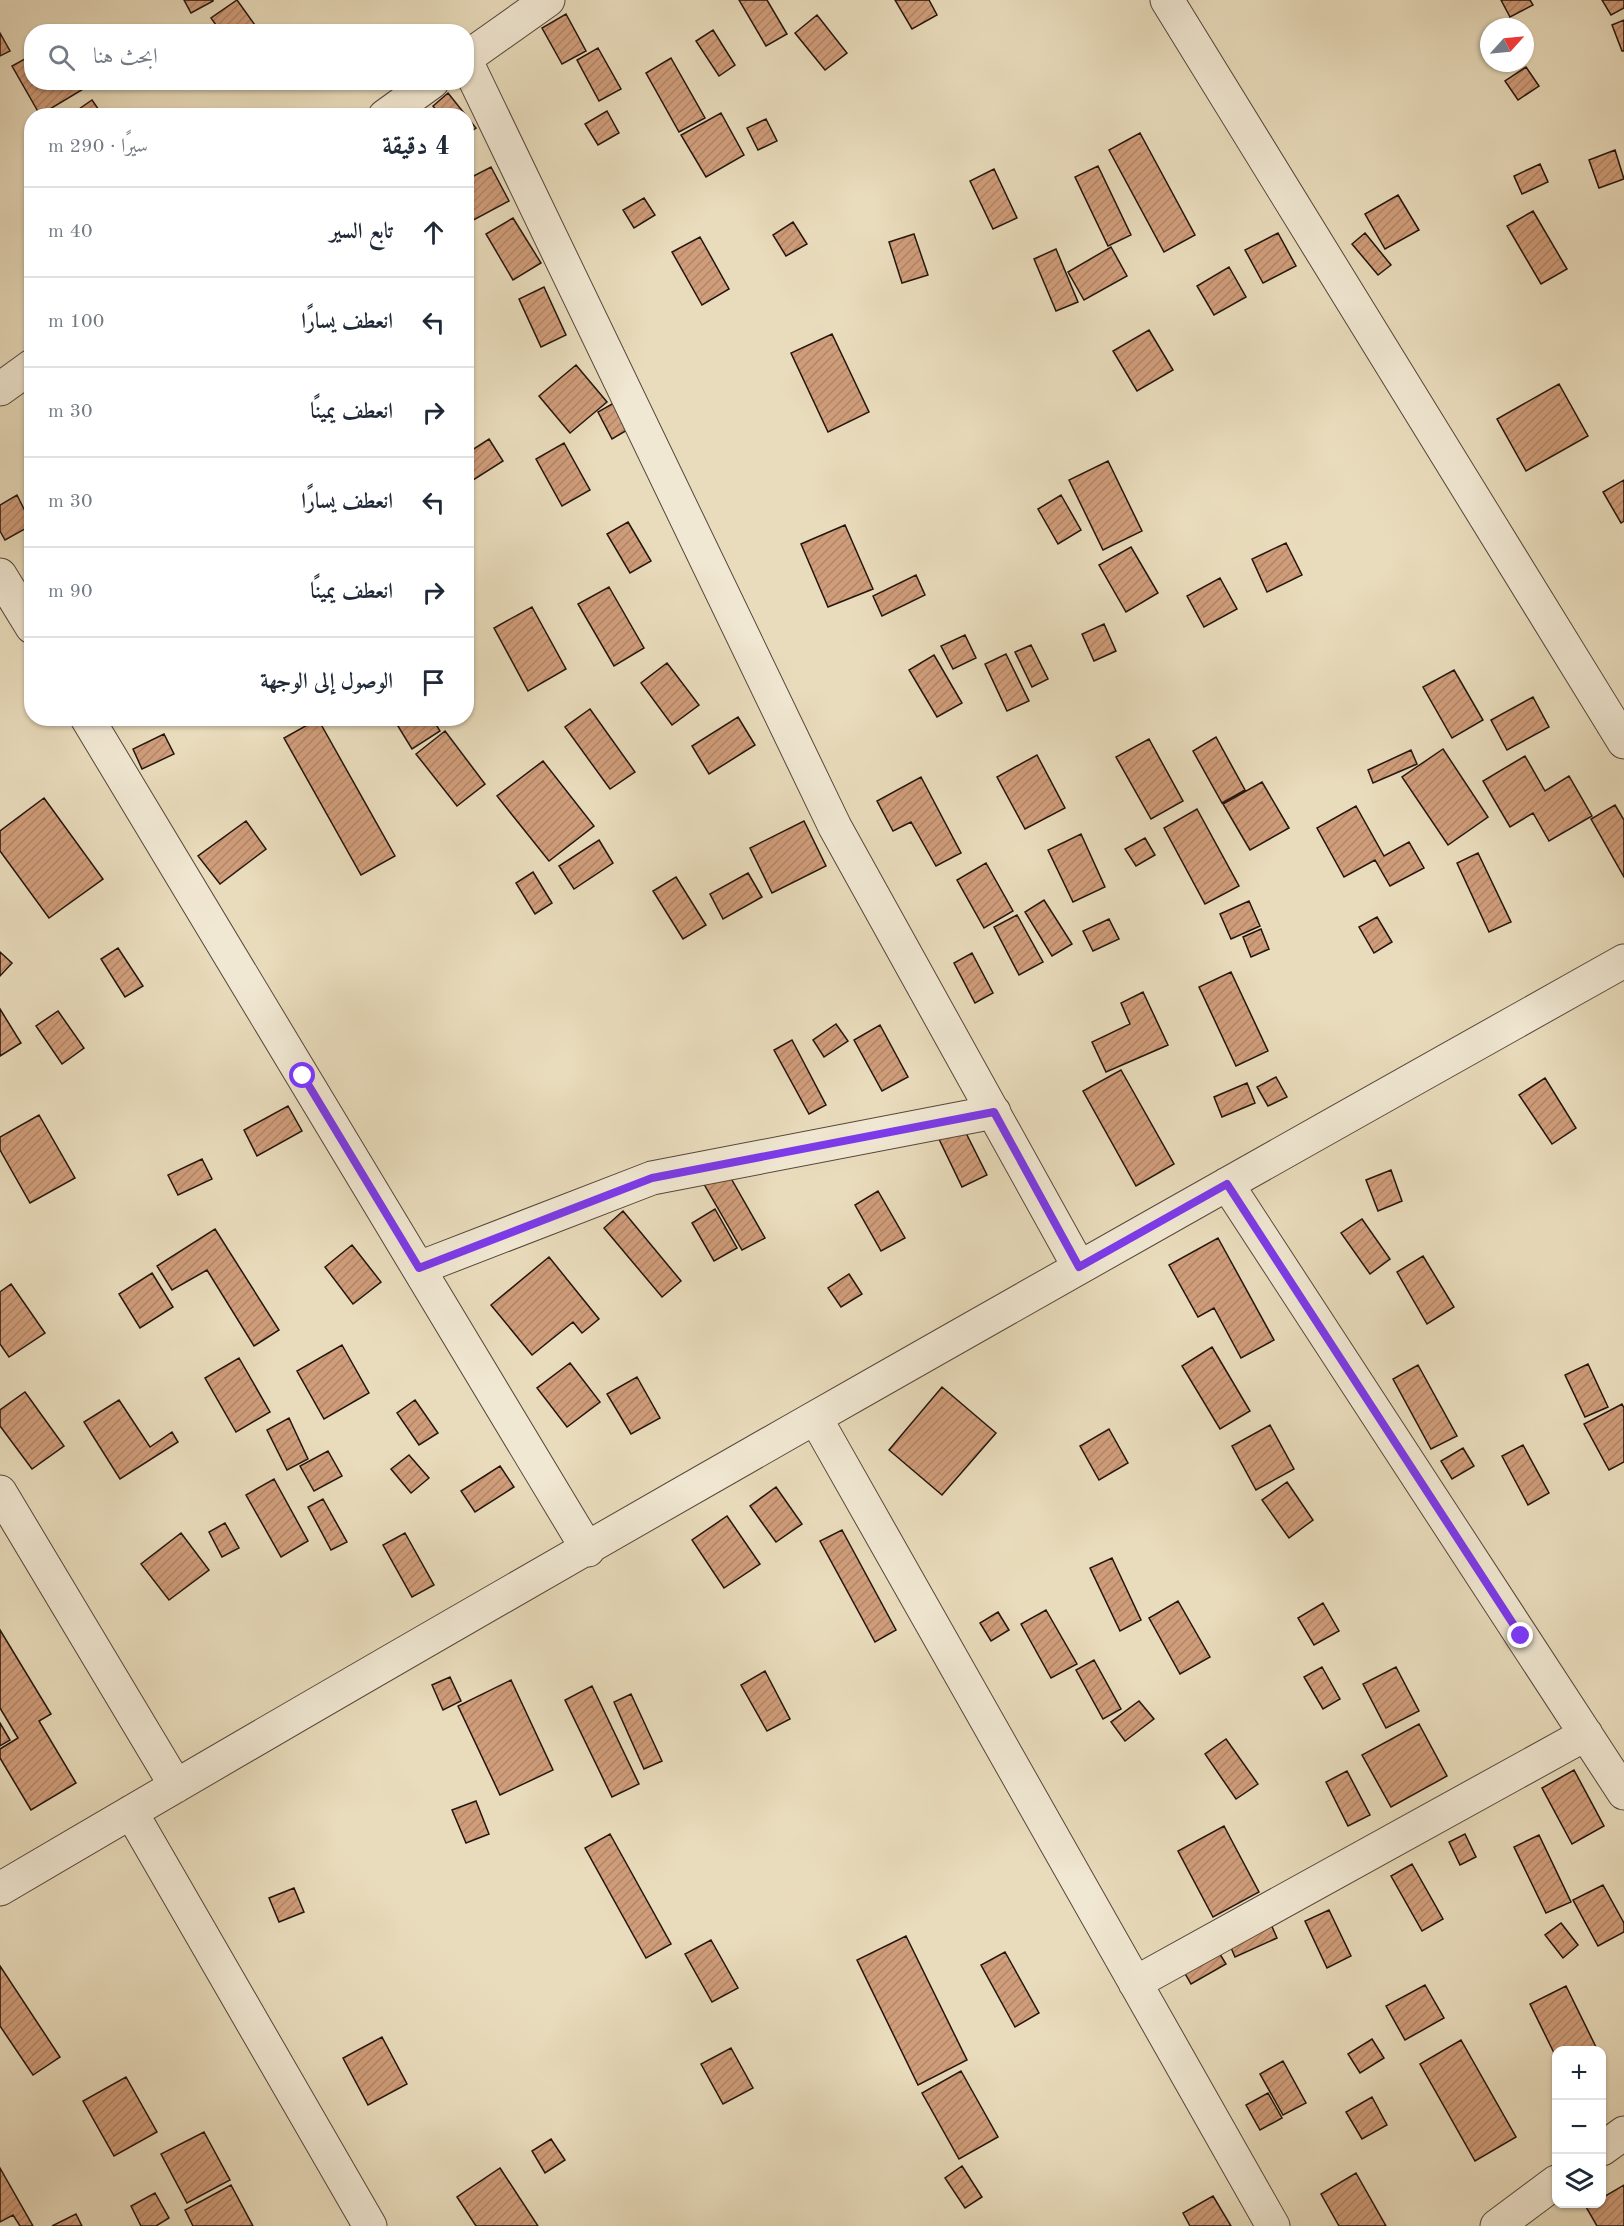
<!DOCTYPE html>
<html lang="ar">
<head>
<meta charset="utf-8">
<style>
  :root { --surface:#fff; --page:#f2f2f3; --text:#1f2937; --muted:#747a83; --line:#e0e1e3 }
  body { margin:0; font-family:"Old Standard TT",Amiri,serif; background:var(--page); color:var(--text); direction:rtl }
  .controls { position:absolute; right:18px; bottom:18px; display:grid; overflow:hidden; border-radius:12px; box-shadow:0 2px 4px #0004 }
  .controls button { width:54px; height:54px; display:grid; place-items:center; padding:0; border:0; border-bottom:2px solid var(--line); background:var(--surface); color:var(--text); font:30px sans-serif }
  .compass { position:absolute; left:1480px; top:18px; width:54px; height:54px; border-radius:50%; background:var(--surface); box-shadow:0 2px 4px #0004; rotate:63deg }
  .stop { position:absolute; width:18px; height:18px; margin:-14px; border:4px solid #7c3aed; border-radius:50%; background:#fff }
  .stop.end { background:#7c3aed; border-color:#fff; box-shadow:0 2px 6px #0008 }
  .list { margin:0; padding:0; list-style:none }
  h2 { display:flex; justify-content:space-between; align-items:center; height:78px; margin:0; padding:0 24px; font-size:26px }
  h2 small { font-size:20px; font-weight:400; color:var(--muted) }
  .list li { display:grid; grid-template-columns:39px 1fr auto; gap:18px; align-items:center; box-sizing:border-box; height:90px; padding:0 24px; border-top:2px solid var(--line) }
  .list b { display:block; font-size:22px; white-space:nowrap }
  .list em { font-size:20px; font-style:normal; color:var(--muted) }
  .icon { flex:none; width:33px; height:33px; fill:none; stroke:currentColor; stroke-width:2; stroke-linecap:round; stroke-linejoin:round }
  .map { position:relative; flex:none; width:1624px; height:2226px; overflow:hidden; direction:ltr }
  .search { position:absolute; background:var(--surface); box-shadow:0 2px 4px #0004; left:24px; top:24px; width:450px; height:66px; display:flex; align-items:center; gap:15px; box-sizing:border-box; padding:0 21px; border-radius:24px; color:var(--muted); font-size:22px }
  .panel { position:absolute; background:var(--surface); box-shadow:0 2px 4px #0004; left:24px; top:108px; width:450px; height:618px; border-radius:24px; direction:rtl }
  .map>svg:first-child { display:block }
  .building { fill:url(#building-hatch); stroke:#24150e; stroke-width:1.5 }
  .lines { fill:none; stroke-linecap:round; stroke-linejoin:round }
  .minor-casing { stroke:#55473a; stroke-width:35 }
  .tertiary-casing { stroke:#55473a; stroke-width:35 }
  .minor { stroke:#f1e8d3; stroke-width:33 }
  .tertiary { stroke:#f1e8d3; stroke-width:33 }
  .route { stroke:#7c3aed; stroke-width:8 }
</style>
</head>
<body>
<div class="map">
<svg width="1624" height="2226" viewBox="0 0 1624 2226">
  <defs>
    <pattern id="building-hatch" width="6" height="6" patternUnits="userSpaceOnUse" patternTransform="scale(1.5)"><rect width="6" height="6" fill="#d09d7a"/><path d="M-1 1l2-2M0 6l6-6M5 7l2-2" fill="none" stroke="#b28668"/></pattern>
  </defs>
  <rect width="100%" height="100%" fill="#e9dcbc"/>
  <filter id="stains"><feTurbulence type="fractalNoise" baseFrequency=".00333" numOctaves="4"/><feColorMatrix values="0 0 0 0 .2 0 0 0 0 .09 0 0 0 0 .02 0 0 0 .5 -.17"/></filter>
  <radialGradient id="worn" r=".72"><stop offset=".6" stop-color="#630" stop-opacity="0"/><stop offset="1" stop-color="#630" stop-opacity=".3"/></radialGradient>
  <path class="building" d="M184 0H213V1L191 13Z
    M237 0 260 32H221L211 18Z
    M739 0H767L787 34 766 46Z
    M895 0H929L937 15 912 29Z
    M1501 0H1530L1533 5 1510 17Z
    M1602 0H1624V8L1611 15Z
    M566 14 586 51 562 64 542 28Z
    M817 15 847 53 825 70 795 33Z
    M1624 20V51H1622L1612 25Z
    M713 30 735 65 719 76 696 41Z
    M0 33 10 51 0 56Z
    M598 48 621 89 599 101 577 60Z
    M32 55V82H95L40 115 12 66Z
    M671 58 705 118 679 132 646 73Z
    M1526 67 1539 86 1518 100 1505 81Z
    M448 93 476 128 466 135V116H441L433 106Z
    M92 100 103 116H69Z
    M607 111 619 133 598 145 585 124Z
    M721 113 744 155 706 177 681 135Z
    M766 119 777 141 758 150 747 128Z
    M1140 133 1195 235 1164 252 1109 150Z
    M1615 150 1624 179 1599 188 1589 160Z
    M1540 164 1548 182 1522 194 1514 176Z
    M1098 166 1131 235 1108 246 1075 177Z
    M491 167 509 201 466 224V180Z
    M994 169 1017 218 993 229 970 181Z
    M1398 195 1419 230 1385 249 1365 214Z
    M644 198 655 215 634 228 623 210Z
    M1533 211 1567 269 1541 284 1507 226Z
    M513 218 541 263 513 280 486 234Z
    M793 222 807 244 786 256 773 235Z
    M1278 233 1296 266 1263 283 1245 250Z
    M1365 233 1391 265 1378 275 1352 244Z
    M914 234 928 275 902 283 889 242Z
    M700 237 729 289 702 305 672 252Z
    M1111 247 1127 276 1084 300 1068 272Z
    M1056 249 1078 302 1056 311 1034 259Z
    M1229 267 1246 297 1214 315 1197 286Z
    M544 287 566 335 541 347 519 299Z
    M1149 330 1173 370 1137 391 1113 351Z
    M832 334 869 412 828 432 791 353Z
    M576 365 607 402 570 433 539 396Z
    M1559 384 1588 436 1526 471 1497 419Z
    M619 400 634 426 612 439 598 412Z
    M489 439 503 461 470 482 466 477V454Z
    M564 443 590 490 562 506 536 459Z
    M1108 461 1142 531 1103 550 1069 480Z
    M1624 480V521L1621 523 1603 492Z
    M17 495 32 525 5 540 0 531V505Z
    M1061 495 1081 530 1058 544 1038 509Z
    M628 522 651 561 630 573 607 534Z
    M845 525 873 589 828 607 801 544Z
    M1286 543 1302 575 1267 592 1252 559Z
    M1131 547 1158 593 1126 612 1099 565Z
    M916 575 925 595 882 616 873 596Z
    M1220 578 1237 609 1204 627 1187 596Z
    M609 587 644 648 614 666 578 604Z
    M532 607 566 669 528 691 494 628Z
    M1104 624 1116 651 1094 661 1082 634Z
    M965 635 976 658 953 669 941 646Z
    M1031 645 1048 679 1032 687 1015 652Z
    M1006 654 1029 701 1007 711 985 664Z
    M934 655 962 703 937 717 909 670Z
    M667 663 699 705 672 725 641 683Z
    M1454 670 1483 720 1452 738 1423 687Z
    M1533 697 1549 727 1507 750 1491 720Z
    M590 709 635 772 610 789 565 727Z
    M738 717 755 745 709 774 692 746Z
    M393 718H432L440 731 412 749Z
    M318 719 395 856 361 875 284 738Z
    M445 731 485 784 457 806 416 754Z
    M164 734 174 754 142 769 133 749Z
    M1216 737 1245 790 1222 803 1193 751Z
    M1149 739 1183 801 1151 819 1116 757Z
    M1443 749 1488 817 1448 845 1402 777Z
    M1411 750 1417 764 1373 783 1368 770Z
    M1037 755 1065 808 1025 829 997 777Z
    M1525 756 1545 791 1569 776 1592 816 1549 841 1533 813 1510 827 1483 781Z
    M543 761 594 826 549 861 497 796Z
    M921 777 961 853 936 866 911 822 893 831 877 801Z
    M1262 782 1289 828 1250 850 1223 804Z
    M44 798 103 879 49 918 0 851V831Z
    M1615 805 1624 820V877L1591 819Z
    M1356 806 1384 856 1409 842 1424 868 1390 886 1375 860 1344 877 1317 828Z
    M1197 809 1239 886 1205 904 1164 828Z
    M246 821 266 849 220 884 198 856Z
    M804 821 826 866 772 893 750 848Z
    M1081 834 1105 887 1073 902 1048 850Z
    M1145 838 1155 855 1136 866 1125 849Z
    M599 840 613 863 574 889 559 866Z
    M1478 853 1511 922 1489 932 1457 863Z
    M986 863 1013 911 984 928 957 880Z
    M533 872 552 903 535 914 516 883Z
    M748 873 762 897 723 919 710 894Z
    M676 877 706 925 683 939 653 891Z
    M1044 900 1072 944 1052 956 1025 912Z
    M1249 901 1260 926 1231 939 1220 914Z
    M1017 915 1043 962 1019 975 994 927Z
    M1377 917 1392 942 1374 953 1359 927Z
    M1109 919 1119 939 1093 951 1083 931Z
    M1261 929 1269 949 1251 957 1243 937Z
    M118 948 143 986 125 997 101 959Z
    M0 952 12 963 0 976Z
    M972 953 993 993 975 1003 954 963Z
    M1231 972 1268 1051 1236 1066 1199 987Z
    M1143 992 1168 1045 1106 1072 1092 1042 1130 1024 1121 1003Z
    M0 1009 21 1043 0 1056Z
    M58 1011 84 1048 62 1064 36 1026Z
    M836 1024 848 1041 824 1057 813 1040Z
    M880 1025 908 1077 882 1091 854 1040Z
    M792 1040 826 1105 809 1114 774 1050Z
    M1121 1070 1174 1164 1136 1186 1083 1091Z
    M1276 1077 1287 1097 1268 1106 1257 1087Z
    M1545 1078 1576 1128 1552 1144 1519 1095Z
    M1247 1083 1255 1103 1222 1117 1214 1097Z
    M288 1106 302 1131 257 1156 244 1130Z
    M39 1115 75 1178 30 1203 0 1150V1137Z
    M962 1125 987 1175 962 1187 938 1137Z
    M202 1159 212 1179 178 1195 168 1175Z
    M724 1166 765 1238 742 1250 701 1179Z
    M1391 1170 1402 1201 1378 1211 1366 1180Z
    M878 1191 905 1238 881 1251 855 1205Z
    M715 1209 737 1248 714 1261 692 1223Z
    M623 1211 681 1281 662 1297 604 1228Z
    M1362 1219 1390 1259 1370 1274 1341 1233Z
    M215 1229 279 1330 254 1346 207 1270 172 1290 157 1266Z
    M1218 1238 1274 1340 1241 1358 1214 1308 1198 1317 1169 1265Z
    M352 1245 381 1282 353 1304 325 1267Z
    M1423 1256 1454 1307 1427 1324 1397 1272Z
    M549 1257 599 1319 582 1333 573 1322 532 1355 491 1305Z
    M152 1273 173 1307 140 1328 119 1294Z
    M849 1274 862 1294 841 1307 828 1288Z
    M11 1284 45 1333 9 1357 0 1344V1292Z
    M342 1345 369 1393 324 1419 297 1371Z
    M1212 1347 1250 1411 1220 1429 1182 1366Z
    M239 1358 270 1412 236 1432 205 1378Z
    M570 1363 600 1402 567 1427 537 1388Z
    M1588 1364 1608 1407 1585 1417 1565 1375Z
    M1418 1365 1457 1436 1431 1449 1393 1379Z
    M637 1377 660 1418 631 1434 607 1394Z
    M942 1387 996 1433 942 1495 889 1450Z
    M25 1392 64 1446 32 1469 0 1426V1410Z
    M119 1400 150 1447 172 1432 178 1442 120 1479 84 1422Z
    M415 1400 438 1433 419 1445 397 1413Z
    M1622 1404 1624 1408V1462L1609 1470 1584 1424Z
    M289 1418 308 1459 287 1470 267 1430Z
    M1270 1425 1294 1469 1256 1490 1232 1446Z
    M1109 1429 1128 1463 1099 1480 1080 1446Z
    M1523 1445 1549 1493 1528 1505 1502 1456Z
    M1463 1448 1474 1466 1452 1479 1441 1461Z
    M328 1451 342 1476 314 1491 300 1466Z
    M409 1455 429 1478 411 1493 391 1469Z
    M500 1466 514 1487 475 1512 461 1491Z
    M274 1479 308 1541 281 1557 246 1495Z
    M1287 1482 1313 1520 1289 1538 1262 1500Z
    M776 1487 802 1524 776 1542 750 1506Z
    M323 1499 347 1542 331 1550 308 1507Z
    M727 1516 760 1564 724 1588 692 1540Z
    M225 1523 239 1548 222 1557 209 1532Z
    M842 1530 896 1630 875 1642 820 1541Z
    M181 1533 209 1570 169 1600 141 1564Z
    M405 1533 434 1585 412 1597 383 1545Z
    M1112 1558 1141 1620 1120 1631 1090 1568Z
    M1178 1601 1210 1657 1180 1674 1149 1618Z
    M1323 1603 1339 1631 1314 1645 1298 1618Z
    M1046 1610 1077 1664 1051 1678 1021 1624Z
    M998 1612 1009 1630 991 1641 980 1623Z
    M0 1630 51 1714 39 1721 76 1783 31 1810 0 1758V1749L18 1738 0 1708Z
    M1094 1660 1121 1709 1103 1719 1076 1670Z
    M1322 1667 1340 1699 1323 1709 1304 1677Z
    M1396 1667 1419 1711 1386 1728 1363 1684Z
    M765 1671 790 1719 767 1731 741 1685Z
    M450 1677 461 1701 443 1710 432 1685Z
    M511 1680 553 1770 500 1795 458 1706Z
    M592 1686 639 1784 612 1797 565 1700Z
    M631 1694 662 1761 644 1769 614 1702Z
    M1139 1701 1154 1719 1125 1741 1111 1722Z
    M0 1723 10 1740 0 1746Z
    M1419 1724 1447 1776 1391 1807 1362 1755Z
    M1226 1739 1258 1784 1236 1799 1205 1754Z
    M1574 1770 1604 1826 1572 1844 1542 1788Z
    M1347 1771 1370 1815 1348 1826 1326 1782Z
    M476 1801 489 1834 466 1843 452 1810Z
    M1224 1826 1259 1892 1213 1917 1178 1851Z
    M610 1834 671 1944 646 1958 585 1848Z
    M1465 1834 1476 1857 1460 1865 1449 1842Z
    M1539 1835 1571 1902 1546 1913 1514 1847Z
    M1412 1864 1443 1919 1422 1931 1391 1876Z
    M1603 1885 1624 1923V1932L1598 1946 1573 1900Z
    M294 1888 304 1912 279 1922 269 1898Z
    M1329 1910 1351 1956 1327 1968 1305 1921Z
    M1270 1922 1277 1938 1235 1957 1228 1941Z
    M1561 1923 1578 1945 1563 1958 1545 1935Z
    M906 1936 967 2060 918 2085 857 1960Z
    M711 1940 738 1988 712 2002 685 1954Z
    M1218 1951 1226 1964 1191 1984 1183 1970Z
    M1005 1952 1039 2013 1015 2027 981 1965Z
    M0 1966 60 2057 33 2075 0 2026Z
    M1425 1985 1444 2018 1405 2040 1386 2006Z
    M1566 1986 1596 2047 1589 2050H1556V2057L1530 2004Z
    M382 2037 407 2084 368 2105 343 2058Z
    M1372 2039 1384 2058 1360 2073 1348 2054Z
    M1461 2040 1516 2137 1475 2161 1420 2064Z
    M731 2048 753 2088 723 2104 701 2064Z
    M1283 2061 1306 2103 1283 2115 1260 2074Z
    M961 2071 998 2137 959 2159 922 2093Z
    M126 2077 157 2132 114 2156 83 2101Z
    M1268 2093 1282 2118 1260 2130 1246 2105Z
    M1372 2097 1387 2125 1362 2139 1346 2112Z
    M204 2132 230 2180 187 2203 161 2154Z
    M551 2139 565 2160 545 2173 532 2151Z
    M962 2166 982 2197 965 2208 945 2178Z
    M0 2168 33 2226H20L13 2215 0 2222Z
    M500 2168 538 2226H476L457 2197Z
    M1356 2173 1386 2226H1339L1321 2194Z
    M231 2185 253 2226H193L185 2210Z
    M1624 2185V2226H1597L1586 2207 1591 2204H1602V2198Z
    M155 2193 169 2218 156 2226H141L131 2206Z
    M1213 2196 1231 2226H1190L1183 2213Z
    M76 2214 82 2226H52Z"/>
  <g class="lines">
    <g class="minor-casing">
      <path id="minor" d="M1167 0 1624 742
        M466 61 835 827 1079 1267
        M0 575 32 627
        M87 718 588 1550
        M1227 1184 1624 1793
        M419 1268 652 1178 994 1112
        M816 1419 1273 2226
        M0 1492 176 1786
        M131 1812 370 2226
        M0 1889C537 1573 1080 1266 1624 961
        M1135 1983 1586 1734
        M1602 2149 1624 2133
        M1497 2226 1556 2182"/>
    </g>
    <g class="tertiary-casing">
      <path id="tertiary" d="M466 58 548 0
        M385 116 432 82
        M0 389 32 366"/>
    </g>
    <use href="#minor" class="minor"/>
    <use href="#tertiary" class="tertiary"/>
  </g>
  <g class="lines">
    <path class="route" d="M303 1076 419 1268 652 1178 994 1112 1079 1267 1227 1184 1521 1636"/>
  </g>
  <rect width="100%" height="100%" filter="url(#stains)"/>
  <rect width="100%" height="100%" fill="url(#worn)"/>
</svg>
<div class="controls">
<button>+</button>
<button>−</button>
<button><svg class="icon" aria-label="layers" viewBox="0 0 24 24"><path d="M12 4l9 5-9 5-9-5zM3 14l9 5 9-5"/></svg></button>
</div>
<svg class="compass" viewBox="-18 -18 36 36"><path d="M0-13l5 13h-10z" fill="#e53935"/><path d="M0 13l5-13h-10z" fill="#747a83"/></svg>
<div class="stop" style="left:303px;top:1076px"></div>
<div class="stop end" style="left:1521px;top:1636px"></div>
<div class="search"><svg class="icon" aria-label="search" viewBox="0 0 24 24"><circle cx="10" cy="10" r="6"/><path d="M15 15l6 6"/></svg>ابحث هنا</div>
<section class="panel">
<h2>4 دقيقة<small>سيرًا · 290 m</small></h2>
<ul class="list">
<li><svg class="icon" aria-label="ahead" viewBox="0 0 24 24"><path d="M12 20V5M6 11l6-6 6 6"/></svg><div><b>تابع السير</b></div><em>40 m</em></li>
<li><svg class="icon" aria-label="left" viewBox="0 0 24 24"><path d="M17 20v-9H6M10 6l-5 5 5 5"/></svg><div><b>انعطف يسارًا</b></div><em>100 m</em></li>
<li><svg class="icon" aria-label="right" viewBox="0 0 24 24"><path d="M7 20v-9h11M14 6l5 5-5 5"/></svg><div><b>انعطف يمينًا</b></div><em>30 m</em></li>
<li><svg class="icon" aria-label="left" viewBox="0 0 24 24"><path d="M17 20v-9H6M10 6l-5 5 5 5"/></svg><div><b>انعطف يسارًا</b></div><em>30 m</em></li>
<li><svg class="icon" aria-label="right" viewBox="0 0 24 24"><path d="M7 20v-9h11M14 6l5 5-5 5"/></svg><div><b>انعطف يمينًا</b></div><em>90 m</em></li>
<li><svg class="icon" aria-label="arrive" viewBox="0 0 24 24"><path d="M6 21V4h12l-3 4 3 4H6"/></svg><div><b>الوصول إلى الوجهة</b></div></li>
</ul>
</section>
</div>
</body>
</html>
